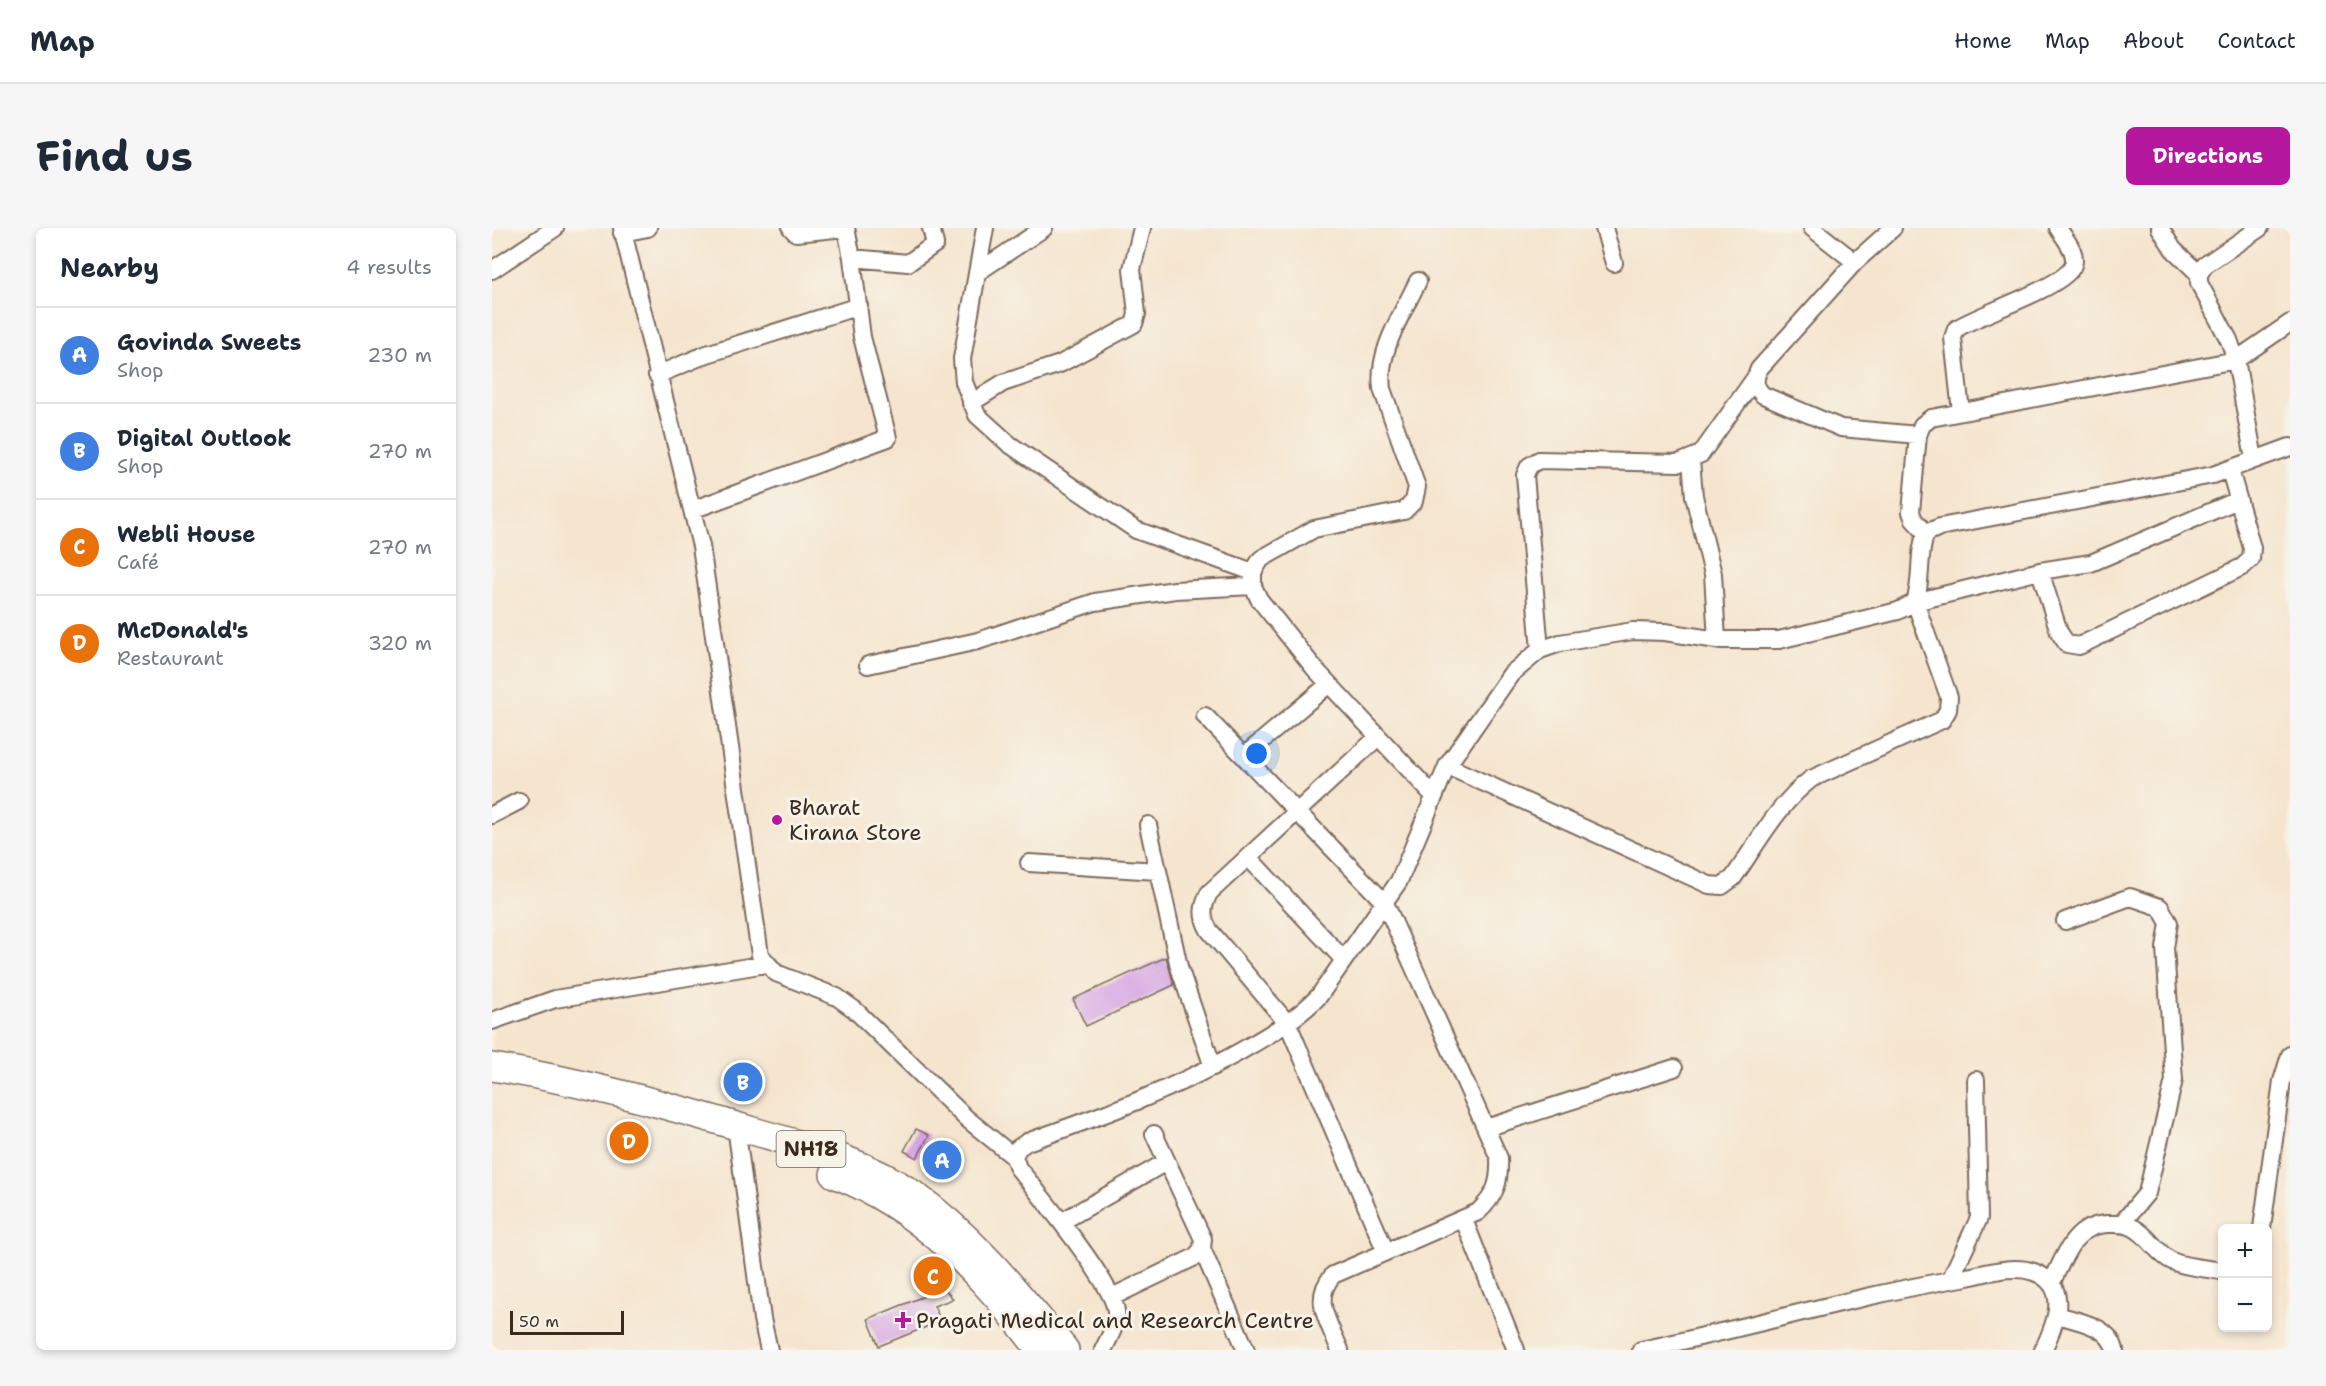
<!DOCTYPE html>
<html lang="en">
<head>
<meta charset="utf-8">
<style>
  :root { --surface:#fff; --page:#f6f6f7; --text:#1f2937; --muted:#747a83; --line:#e0e1e3; --accent:#b5179e }
  body { margin:0; font-family:"Shantell Sans",sans-serif; background:var(--page); color:var(--text) }
  .controls { position:absolute; right:18px; bottom:18px; display:grid; overflow:hidden; border-radius:9px; box-shadow:0 3px 9px #0003 }
  .controls button { width:54px; height:54px; display:grid; place-items:center; padding:0; border:0; border-bottom:2px solid var(--line); background:var(--surface); color:var(--text); font:30px sans-serif }
  .scale { position:absolute; left:18px; bottom:15px; width:114px; box-sizing:border-box; padding-left:6px; border:3px solid #3b2a1e; border-top:0; font-size:16px; line-height:21px; white-space:nowrap; color:#3b2a1e; -webkit-text-stroke:4px #f7f3e8; paint-order:stroke }
  .you { position:absolute; left:765px; top:526px; width:21px; height:21px; margin:-15px; border:4px solid #fff; border-radius:50%; background:#1a73e8; box-shadow:0 0 0 9px #1a73e833 }
  .badge { display:grid; place-items:center; width:39px; height:39px; border-radius:50%; background:var(--accent); color:#fff; font-size:20px; font-weight:700 }
  .pin { position:absolute; translate:-50% -50%; border:3px solid #fff; box-shadow:0 2px 6px #0006 }
  .list { margin:0; padding:0; list-style:none }
  h2 { display:flex; justify-content:space-between; align-items:center; height:78px; margin:0; padding:0 24px; font-size:26px }
  h2 small { font-size:20px; font-weight:400; color:var(--muted) }
  .list li { display:grid; grid-template-columns:39px 1fr auto; gap:18px; align-items:center; box-sizing:border-box; height:96px; padding:0 24px; border-top:2px solid var(--line) }
  .list b { display:block; font-size:22px; white-space:nowrap }
  .list p { margin:0; font-size:20px; white-space:nowrap; color:var(--muted) }
  .list em { font-size:20px; font-style:normal; color:var(--muted) }
  .map { position:relative; flex:none; width:1798px; height:1122px; overflow:hidden; border-radius:9px }
  header { display:flex; align-items:center; gap:36px; box-sizing:border-box; height:84px; padding:0 30px; background:var(--surface); border-bottom:2px solid var(--line) }
  header strong { font-size:28px }
  nav { display:flex; gap:33px; margin-inline-start:auto; font-size:21px }
  .intro { display:flex; align-items:center; justify-content:space-between; box-sizing:border-box; height:144px; padding:0 36px }
  h1 { margin:0; font-size:42px }
  .button { padding:15px 27px; border-radius:9px; background:var(--accent); color:#fff; font-size:21px; font-weight:700 }
  main { display:flex; gap:36px; padding:0 36px }
  aside { flex:1; background:var(--surface); border-radius:9px; box-shadow:0 3px 9px #0003 }
  .map>svg:first-child { display:block }
  .building { fill:#d4a3e3 }
  .lines { fill:none; stroke-linecap:round; stroke-linejoin:round }
  .minor-casing { stroke:#7c6b5c; stroke-width:20 }
  .trunk-casing { stroke:#7c6b5c; stroke-width:30 }
  .minor { stroke:#fff; stroke-width:16 }
  .trunk { stroke:#fff; stroke-width:27 }
  .poi-dot { fill:#b5179e; stroke:#f7f3e8; stroke-width:2 }
  .labels { text-anchor:middle; dominant-baseline:central; stroke-width:6; stroke-linejoin:round; paint-order:stroke }
  .shield { fill:#f7f3e8; stroke:#73665b; stroke-width:1.5 }
  .shield-label { font-size:21px; font-weight:bold; fill:#3b2a1e }
  .poi-label { font-size:22px; fill:#3b2a1e; stroke:#f7f3e8; text-anchor:start }
</style>
</head>
<body>
<header>
<strong>Map</strong>
<nav><a>Home</a><a>Map</a><a>About</a><a>Contact</a></nav>
</header>
<div class="intro"><h1>Find us</h1><a class="button">Directions</a></div>
<main>
<aside>
<h2>Nearby<small>4 results</small></h2>
<ul class="list">
<li><span class="badge" style="background:#3f7fe0">A</span><div><b>Govinda Sweets</b><p>Shop</p></div><em>230 m</em></li>
<li><span class="badge" style="background:#3f7fe0">B</span><div><b>Digital Outlook</b><p>Shop</p></div><em>270 m</em></li>
<li><span class="badge" style="background:#e8710a">C</span><div><b>Webli House</b><p>Café</p></div><em>270 m</em></li>
<li><span class="badge" style="background:#e8710a">D</span><div><b>McDonald's</b><p>Restaurant</p></div><em>320 m</em></li>
</ul>
</aside>
<div class="map">
<svg width="1798" height="1122" viewBox="0 0 1798 1122">
  <rect width="100%" height="100%" fill="#f7f3e8"/>
  <filter id="ink" filterUnits="userSpaceOnUse"><feTurbulence type="fractalNoise" baseFrequency=".0167" numOctaves="2"/><feDisplacementMap in="SourceGraphic" scale="12" xChannelSelector="R" yChannelSelector="G"/><feConvolveMatrix kernelMatrix="1 2 1 2 8 2 1 2 1" color-interpolation-filters="sRGB"/></filter>
  <filter id="wash" filterUnits="userSpaceOnUse"><feTurbulence type="fractalNoise" baseFrequency=".008" numOctaves="4" result="noise"/><feDisplacementMap in="SourceGraphic" scale="24" xChannelSelector="R" yChannelSelector="G"/><feGaussianBlur stdDeviation="1.35" result="paint"/><feColorMatrix in="noise" values="0 0 0 0 0 0 0 0 0 0 0 0 0 0 0 0 0 1.4 0 .05"/><feComposite in="paint" operator="in"/></filter>
  <g filter="url(#wash)">
    <rect width="100%" height="100%" fill="#f5e5cf"/>
    <g id="blocks">
      <path class="building" d="M674 729 682 757 594 798 581 771Z
        M424 901 437 907 425 930 412 923Z
        M452 1060 461 1071 442 1078 449 1093 387 1118 376 1091Z"/>
    </g>
  </g>
  <g filter="url(#ink)">
    <use href="#blocks" fill-opacity="0" stroke="#7c6b5c" stroke-width="1.5"/>
    <g class="lines">
      <g class="minor-casing">
        <path id="minor" d="M130 0 209 318 268 727 284 745 345 769 363 782 474 890 522 929
          M299 0 304 5 353 0
          M354 0 360 30 416 35 443 16 439 0
          M493 0 470 131 472 154 485 187 517 216 644 302 761 344
          M1112 0 1122 35
          M1320 0 1363 34
          M1401 0 1363 34 1267 141C1262 152 1262 158 1271 167L1349 200 1426 207
          M1668 0 1681 21 1707 46
          M130 5 156 0
          M0 42 63 0
          M486 44 552 0
          M926 53C910 87 885 123 890 161L925 259 922 273 912 283 822 301 769 331 761 344V358L767 371 823 441 941 567
          M165 147 215 126 367 78
          M479 175 511 155 568 136 642 96 645 86 640 41 650 0
          M1469 184 1461 110 1464 101C1486 86 1574 59 1581 37 1586 24 1572 10 1566 0
          M1762 231 1744 132 1737 112 1707 55V46L1713 37 1768 0
          M1199 232 1202 268 1221 346 1225 412
          M200 282 396 210 370 109 360 30
          M1434 305 1422 292 1419 284 1426 207 1430 197 1439 190 1744 132 1798 95
          M1548 343 1567 404 1575 416 1587 418 1750 339 1759 331 1760 320 1738 242
          M1048 422 1033 247 1037 238 1047 232 1187 235 1209 226 1263 150
          M376 437 486 413 603 374 683 362 761 358
          M713 488 893 675 1007 930C1008 954 1004 967 986 984L841 1047C819 1072 837 1094 848 1122
          M886 509 717 665C710 680 709 688 717 702L796 796 894 1024
          M752 528 837 456
          M955 538 1217 657 1230 658 1241 650C1265 616 1286 576 1319 551L1450 492 1456 482 1457 469 1423 374 1548 343 1599 335 1746 272
          M0 587 27 573
          M656 597 687 739 721 839
          M756 629 851 731
          M537 635 666 643
          M1573 693 1638 669 1668 679 1677 695 1673 720 1682 852 1655 965 1630 995
          M0 793 63 771 274 736
          M244 898 270 1091 277 1122
          M994 900 1182 840
          M972 992 1024 1122
          M569 994 674 934
          M1770 1000 1790 853 1798 827
          M710 1021 754 1122
          M1458 1052 1487 990 1484 852
          M1559 1056C1572 1030 1581 997 1615 996 1625 996 1633 995 1642 1000 1657 1008 1665 1026 1680 1033 1695 1040 1715 1040 1730 1043
          M620 1069 703 1029 710 1021 711 1011 662 906
          M1566 1087C1587 1094 1617 1097 1623 1122
          M611 1122C617 1110 625 1097 624 1083 621 1055 547 966 526 940L522 929 526 920 535 914C609 888 681 862 749 823 778 806 804 792 827 768L907 653 955 538 1019 446 1048 422 1068 415 1141 403 1173 404 1225 412H1287L1406 383 1423 374C1431 351 1425 327 1434 305L1448 299 1721 247 1798 219
          M1149 1122C1256 1100 1362 1068 1470 1050 1493 1046 1520 1036 1542 1044 1580 1058 1563 1097 1551 1122"/>
      </g>
      <g class="trunk-casing">
        <path id="trunk" d="M0 839C89 853 175 877 261 903 316 919 373 933 421 966 481 1008 526 1066 573 1122
          M342 946C428 979 494 1050 548 1122"/>
      </g>
      <use href="#minor" class="minor"/>
      <use href="#trunk" class="trunk"/>
    </g>
  </g>
  <g class="poi-dot">
    <circle cx="285" cy="592" r="6"/>
    <path d="M408 1083h6v6h6v6h-6v6h-6v-6h-6v-6h6z"/>
  </g>
  <g class="labels">
    <rect class="shield" x="284.5" y="903" width="69" height="36" rx="4.5"/>
    <g class="shield-label">
      <text x="319" y="921">NH18</text>
    </g>
    <g class="poi-label">
      <text x="297" y="579">Bharat<tspan x="297" dy="25">Kirana Store</tspan></text>
      <text x="424" y="1092">Pragati Medical and Research Centre</text>
    </g>
  </g>
</svg>
<div class="controls">
<button>+</button>
<button>−</button>
</div>
<div class="scale">50 m</div>
<div class="you"></div>
<div class="pin badge" style="left:450px;top:932px;background:#3f7fe0">A</div>
<div class="pin badge" style="left:251px;top:854px;background:#3f7fe0">B</div>
<div class="pin badge" style="left:441px;top:1048px;background:#e8710a">C</div>
<div class="pin badge" style="left:137px;top:913px;background:#e8710a">D</div>
</div>
</main>
</body>
</html>
